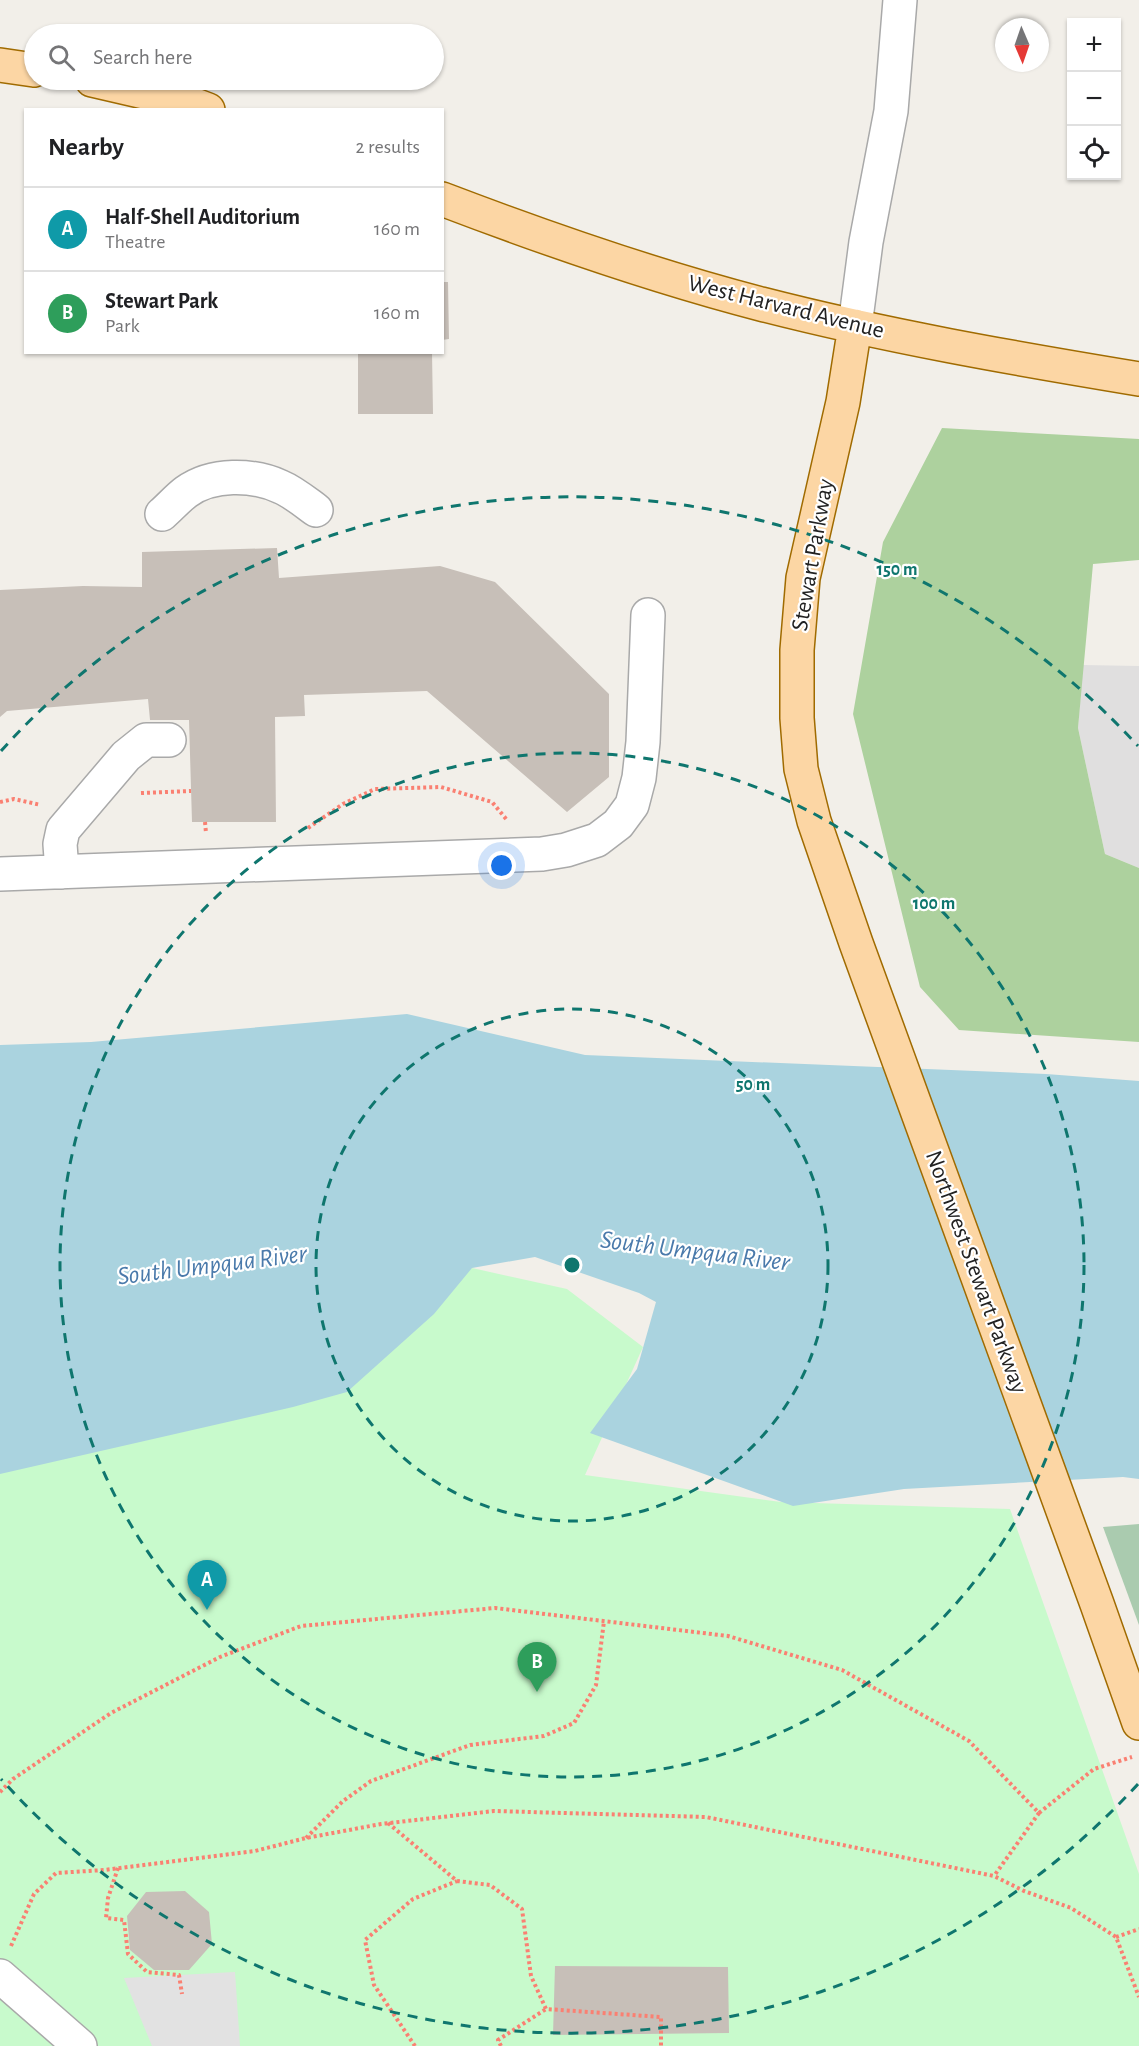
<!DOCTYPE html>
<html lang="en">
<head>
<meta charset="utf-8">
<style>
  :root { --surface:#fff; --page:#f2f2f2; --text:#202124; --muted:#757577; --line:#e0e0e0; --accent:#0b8043 }
  body { margin:0; font-family:"Alegreya Sans",sans-serif; background:var(--page); color:var(--text) }
  .controls { position:absolute; right:18px; top:18px; display:grid; overflow:hidden; border-radius:0px; box-shadow:0 2px 4px #0004 }
  .controls button { width:54px; height:54px; display:grid; place-items:center; padding:0; border:0; border-bottom:2px solid var(--line); background:var(--surface); color:var(--text); font:30px sans-serif }
  .compass { position:absolute; left:995px; top:18px; width:54px; height:54px; border-radius:50%; background:var(--surface); box-shadow:0 2px 4px #0004; rotate:178deg }
  .you { position:absolute; left:502px; top:866px; width:21px; height:21px; margin:-15px; border:4px solid #fff; border-radius:50%; background:#1a73e8; box-shadow:0 0 0 9px #1a73e833 }
  .badge { display:grid; place-items:center; width:39px; height:39px; border-radius:50%; background:var(--accent); color:#fff; font-size:20px; font-weight:700 }
  .pin { position:absolute; translate:-50% -50px; filter:drop-shadow(0 2px 3px #0008) }
  .pin::after { content:''; position:absolute; top:32px; width:21px; height:18px; background:inherit; clip-path:polygon(0 0,100% 0,50% 100%) }
  .list { margin:0; padding:0; list-style:none }
  h2 { display:flex; justify-content:space-between; align-items:center; height:78px; margin:0; padding:0 24px; font-size:26px }
  h2 small { font-size:20px; font-weight:400; color:var(--muted) }
  .list li { display:grid; grid-template-columns:39px 1fr auto; gap:18px; align-items:center; box-sizing:border-box; height:84px; padding:0 24px; border-top:2px solid var(--line) }
  .list b { display:block; font-size:22px; white-space:nowrap }
  .list p { margin:0; font-size:20px; white-space:nowrap; color:var(--muted) }
  .list em { font-size:20px; font-style:normal; color:var(--muted) }
  .icon { flex:none; width:33px; height:33px; fill:none; stroke:currentColor; stroke-width:2; stroke-linecap:round; stroke-linejoin:round }
  .map { position:relative; flex:none; width:1139px; height:2046px; overflow:hidden }
  .search { position:absolute; background:var(--surface); box-shadow:0 2px 4px #0004; left:24px; top:24px; width:420px; height:66px; display:flex; align-items:center; gap:15px; box-sizing:border-box; padding:0 21px; border-radius:33px; color:var(--muted); font-size:22px }
  .panel { position:absolute; background:var(--surface); box-shadow:0 2px 4px #0004; left:24px; top:108px; width:420px; height:246px; border-radius:0px }
  .map>svg:first-child { display:block }
  .residential { fill:#e0dfdf }
  .forest { fill:#add19e }
  .cemetery { fill:#aacbaf }
  .park { fill:#c8facc }
  .parking { fill:#e2e2e2 }
  .water { fill:#aad3df }
  .building { fill:#c7bfb8 }
  .lines { fill:none; stroke-linecap:round; stroke-linejoin:round }
  .minor-casing { stroke:#a9a9a9; stroke-width:36 }
  .major-casing { stroke:#a06b00; stroke-width:36 }
  .path { stroke:#fa8072; stroke-width:4; stroke-dasharray:3 3; stroke-linecap:butt }
  .minor { stroke:#fff; stroke-width:33 }
  .major { stroke:#fcd6a4; stroke-width:33 }
  .ring { fill:none; stroke:#0f766e; stroke-width:3; stroke-dasharray:10 8 }
  .labels { text-anchor:middle; dominant-baseline:central; stroke-width:4.5; stroke-linejoin:round; paint-order:stroke }
  .street-label { font-size:24px; fill:#222; stroke:#fff }
  .water-label { font-size:26px; font-style:italic; fill:#4a7aab; stroke:#fff }
  .centre { fill:#0f766e; stroke:#fff; stroke-width:3 }
  .ring-label { font-size:18px; text-anchor:middle; font-weight:bold; fill:#0f766e; stroke:#fff; stroke-width:4.5; stroke-linejoin:round; paint-order:stroke }
</style>
</head>
<body>
<div class="map">
<svg width="1139" height="2046" viewBox="0 0 1139 2046">
  <rect width="100%" height="100%" fill="#f2efe9"/>
  <path class="residential" d="M1083 665 1139 666V868L1105 854 1078 728Z"/>
  <path class="forest" d="M942 428 1139 439V560L1093 564 1078 728 1105 854 1139 868V1042L959 1030 920 987 853 714 883 542Z"/>
  <path class="cemetery" d="M1139 1524V1625L1103 1527Z"/>
  <path class="park" d="M472 1268 567 1289 643 1347 585 1475 781 1502 1010 1509 1139 1874V2046H0V1473Z"/>
  <path class="parking" d="M235 1972 240 2046H152L124 1978Z"/>
  <path class="water" d="M407 1014 585 1055 1046 1074 1139 1081V1479L1123 1477 904 1489 793 1506 590 1433 637 1369 656 1302 639 1293 535 1257 472 1268 434 1314 347 1392 293 1407 0 1474V1045L91 1042Z"/>
  <path class="building" d="M442 282H448L449 339 442 340Z
    M358 352H432L433 414H358Z
    M277 548 279 578 440 566 495 582 609 694V777L567 812 427 691 304 695 305 716 275 717 276 822H192L189 720H150L148 699 7 711 0 717V590L83 586 142 587V552Z
    M185 1891 209 1912 212 1944 189 1970H154L130 1950 127 1916 146 1892Z
    M555 1966 728 1967 729 2033 553 2035Z"/>
  <g class="lines">
    <g class="minor-casing">
      <path id="minor" d="M855 326 866 242 891 111 900 0
        M162 514C170 507 178 498 186 492 212 473 253 474 281 487 293 492 305 502 316 510
        M62 872 60 844 63 830 126 756 146 740H169
        M0 874 542 854 566 850 597 840 618 824 632 805 639 778 643 742 648 615
        M0 1976 80 2046"/>
    </g>
    <g class="major-casing">
      <path id="major" d="M0 65 34 70
        M92 80 187 102 208 110
        M442 199C547 239 653 276 761 304 885 336 1012 358 1139 379
        M855 326 843 402 803 578 797 650V718L801 769 814 821 856 943 1097 1604 1139 1723"/>
    </g>
    <path class="path" d="M141 793 191 791
      M0 802 14 799 41 805
      M205 822 206 833
      M308 828 343 804 375 789 441 787 492 802 507 820
      M0 1792 13 1779 111 1713 220 1657 301 1626 495 1608 728 1636 842 1670 969 1741 1039 1813 994 1876
      M1039 1813 1094 1769 1132 1757
      M388 1823 457 1881 490 1885 522 1909 531 1976 546 2009 661 2017V2046
      M306 1838 343 1801 371 1781 470 1745 544 1736 574 1723 596 1685 604 1621
      M118 1868 108 1898 106 1918 124 1920 128 1954 147 1972 179 1975 182 1994
      M1116 1937 1139 1929
      M11 1946 34 1894 56 1873 104 1870 255 1851 306 1838 381 1824 494 1811 706 1817 994 1876 1024 1891 1071 1908 1116 1937 1139 1997
      M415 2046 374 1985 365 1940 413 1899 457 1881
      M501 2046 498 2040 546 2009"/>
    <use href="#minor" class="minor"/>
    <use href="#major" class="major"/>
  </g>
  <g class="ring">
    <circle cx="572" cy="1265" r="256"/>
    <circle cx="572" cy="1265" r="512"/>
    <path d="M1138 1784A768 768 0 0 1 1 1779M1 751A768 768 0 0 1 1138 746"/>
  </g>
  <g class="labels">
    <g class="street-label">
      <text transform="translate(786 307) rotate(14)">West Harvard Avenue</text>
      <text transform="translate(813 555) rotate(-80)">Stewart Parkway</text>
      <text transform="translate(976 1272) rotate(70)">Northwest Stewart Parkway</text>
    </g>
    <g class="water-label">
      <text transform="translate(695 1251) rotate(7)">South Umpqua River</text>
      <text transform="translate(212 1265) rotate(-7)">South Umpqua River</text>
    </g>
  </g>
  <circle cx="572" cy="1265" r="9" class="centre"/>
  <g class="ring-label">
    <text x="897" y="575">150 m</text>
    <text x="934" y="909">100 m</text>
    <text x="753" y="1090">50 m</text>
  </g>
</svg>
<div class="controls">
<button>+</button>
<button>−</button>
<button><svg class="icon" aria-label="locate" viewBox="0 0 24 24"><circle cx="12" cy="12" r="6"/><path d="M12 2v4M12 18v4M2 12h4M18 12h4"/></svg></button>
</div>
<svg class="compass" viewBox="-18 -18 36 36"><path d="M0-13l5 13h-10z" fill="#e53935"/><path d="M0 13l5-13h-10z" fill="#757577"/></svg>
<div class="you"></div>
<div class="pin badge" style="left:207px;top:1610px;background:#0f9aa8">A</div>
<div class="pin badge" style="left:537px;top:1692px;background:#2e9e5b">B</div>
<div class="search"><svg class="icon" aria-label="search" viewBox="0 0 24 24"><circle cx="10" cy="10" r="6"/><path d="M15 15l6 6"/></svg>Search here</div>
<section class="panel">
<h2>Nearby<small>2 results</small></h2>
<ul class="list">
<li><span class="badge" style="background:#0f9aa8">A</span><div><b>Half-Shell Auditorium</b><p>Theatre</p></div><em>160 m</em></li>
<li><span class="badge" style="background:#2e9e5b">B</span><div><b>Stewart Park</b><p>Park</p></div><em>160 m</em></li>
</ul>
</section>
</div>
</body>
</html>
